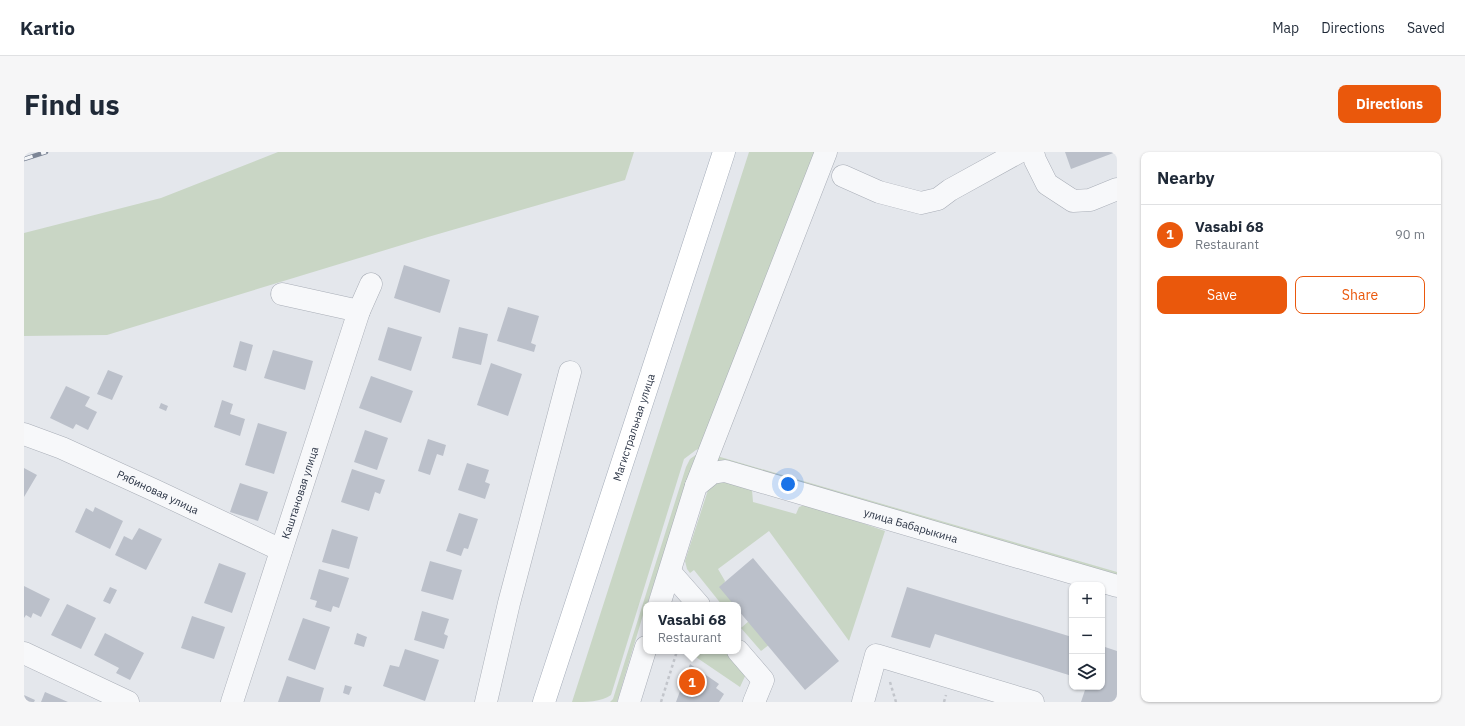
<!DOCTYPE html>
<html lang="en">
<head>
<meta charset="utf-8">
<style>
  :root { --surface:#fff; --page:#f6f6f7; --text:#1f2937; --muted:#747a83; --line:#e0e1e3; --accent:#ea580c }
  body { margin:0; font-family:"IBM Plex Sans",sans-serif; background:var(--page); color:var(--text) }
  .controls { position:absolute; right:12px; bottom:12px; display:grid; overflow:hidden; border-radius:8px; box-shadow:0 1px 3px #0004 }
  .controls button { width:36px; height:36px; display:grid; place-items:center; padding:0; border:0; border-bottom:1px solid var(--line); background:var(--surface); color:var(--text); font:20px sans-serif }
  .you { position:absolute; left:764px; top:332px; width:14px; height:14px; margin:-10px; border:3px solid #fff; border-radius:50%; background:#1a73e8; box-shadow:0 0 0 6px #1a73e833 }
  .badge { display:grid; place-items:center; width:26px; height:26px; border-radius:50%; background:var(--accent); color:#fff; font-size:13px; font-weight:700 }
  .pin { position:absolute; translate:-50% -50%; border:2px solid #fff; box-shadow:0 1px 4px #0006 }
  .popup { position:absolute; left:619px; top:450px; width:98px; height:52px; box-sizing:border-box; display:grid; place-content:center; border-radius:8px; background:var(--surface); filter:drop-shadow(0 1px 3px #0005); font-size:13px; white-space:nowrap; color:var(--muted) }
  .popup b { font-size:15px; color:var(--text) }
  .popup::after { content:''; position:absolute; left:50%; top:100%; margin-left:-8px; border:8px solid transparent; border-top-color:var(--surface) }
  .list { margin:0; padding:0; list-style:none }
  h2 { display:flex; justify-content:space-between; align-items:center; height:52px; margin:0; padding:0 16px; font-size:17px }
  h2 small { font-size:13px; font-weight:400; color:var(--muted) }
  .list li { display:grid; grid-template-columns:26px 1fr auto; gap:12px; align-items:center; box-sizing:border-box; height:60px; padding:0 16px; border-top:1px solid var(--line) }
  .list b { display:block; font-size:15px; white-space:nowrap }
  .list p { margin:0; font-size:13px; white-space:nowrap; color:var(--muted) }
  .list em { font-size:13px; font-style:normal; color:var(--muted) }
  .actions { display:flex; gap:8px; padding:12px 16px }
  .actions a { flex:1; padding:9px 0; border:1px solid var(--accent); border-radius:8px; text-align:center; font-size:14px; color:var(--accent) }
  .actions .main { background:var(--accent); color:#fff }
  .icon { flex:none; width:22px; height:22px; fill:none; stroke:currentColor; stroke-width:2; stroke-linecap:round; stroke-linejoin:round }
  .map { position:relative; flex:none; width:1093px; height:550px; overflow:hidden; border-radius:8px }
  header { display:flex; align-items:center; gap:24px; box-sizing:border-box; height:56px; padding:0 20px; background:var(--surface); border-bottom:1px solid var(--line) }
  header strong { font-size:19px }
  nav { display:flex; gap:22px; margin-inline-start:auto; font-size:14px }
  .intro { display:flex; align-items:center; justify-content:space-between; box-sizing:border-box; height:96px; padding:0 24px }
  h1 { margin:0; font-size:28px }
  .button { padding:10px 18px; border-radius:8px; background:var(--accent); color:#fff; font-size:14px; font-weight:700 }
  main { display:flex; gap:24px; padding:0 24px }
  aside { flex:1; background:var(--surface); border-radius:8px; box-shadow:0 1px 3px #0004 }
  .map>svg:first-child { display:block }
  .green { fill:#c9d6c5 }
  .building { fill:#bbc0ca }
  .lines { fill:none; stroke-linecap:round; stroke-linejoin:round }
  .minor-casing { stroke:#a9aeb7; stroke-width:23 }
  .major-casing { stroke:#a3abb8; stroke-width:23 }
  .path { stroke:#c2c5cb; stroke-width:2.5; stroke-dasharray:3 3; stroke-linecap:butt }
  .minor { stroke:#f7f8fa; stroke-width:22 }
  .major { stroke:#fff; stroke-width:22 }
  .rail-casing { stroke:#7d8696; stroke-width:4.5 }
  .rail { stroke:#f4f6f9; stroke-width:3; stroke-dasharray:9; stroke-linecap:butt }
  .labels { text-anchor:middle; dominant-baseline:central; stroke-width:3.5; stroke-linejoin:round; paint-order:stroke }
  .street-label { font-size:11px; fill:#2b3445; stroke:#f4f6f9 }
</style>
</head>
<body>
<header>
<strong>Kartio</strong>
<nav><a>Map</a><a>Directions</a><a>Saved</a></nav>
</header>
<div class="intro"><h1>Find us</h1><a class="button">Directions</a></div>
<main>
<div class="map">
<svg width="1093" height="550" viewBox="0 0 1093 550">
  <rect width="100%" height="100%" fill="#e4e7ec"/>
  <path class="green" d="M254 0H610L601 28 404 85 83 183 0 184V81L137 46Z
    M725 0H791L677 296 672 298 660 307 587 543C578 550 561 550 548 550Z
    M673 302H686L1093 420V425L666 321 623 453H622L593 550H586L589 547 662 315 666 307Z
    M695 328 728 338 729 350 772 362 775 355 783 352 861 379 825 489 745 379 694 417 701 429 699 435 711 450 708 453H698L670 418 666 421 663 417 661 409 684 338 690 330Z
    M726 468 746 492 737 499 717 476Z
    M663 499H710L723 520 716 535Z"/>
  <path class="building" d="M1041 0H1092L1047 17Z
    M380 113 426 128 416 161 370 146Z
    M484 155 515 164 507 191 512 193 510 200 473 189Z
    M364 175 398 185 387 219 354 208Z
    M435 175 464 182 457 213 428 206Z
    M216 189 229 193 222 219 209 215Z
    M249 198 289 209 281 238 240 226Z
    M467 211 498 222 484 264 453 253Z
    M84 218 99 224 88 248 73 242Z
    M347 224 389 239 377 271 335 256Z
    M42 234 66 245 61 254 73 260 64 278 52 272 49 277 26 266Z
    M198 248 209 252 206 262 221 267 216 284 190 275Z
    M137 251 144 254 142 259 135 256Z
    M234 271 263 280 250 322 221 313Z
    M341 278 364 286 353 318 330 310Z
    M404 287 422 293 419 304 413 302 406 323 394 319Z
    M443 311 465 318 461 330 466 332 461 347 434 338Z
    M0 316 13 323 0 345Z
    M328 317 361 328 356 342 351 340 345 359 317 350Z
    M216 331 244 340 234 369 206 360Z
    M71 355 99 369 86 397 51 380 62 356 69 360Z
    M435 361 454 367 444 397 440 396 437 404 422 399Z
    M115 376 138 387 122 418 91 403 100 384 108 388Z
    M308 377 334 385 325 417 298 410Z
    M729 406 815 509 781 538 714 458V453H710L695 435Z
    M406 409 438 418 429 448 397 439Z
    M195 411 222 421 208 461 180 451Z
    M295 417 325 426 315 456 309 454 307 460 291 455 293 449 286 447Z
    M0 434 26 447 17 465 9 461 7 466 2 463 0 466Z
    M86 435 93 438 86 452 79 449Z
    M883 435 1048 485V524L911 482 906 496 867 485Z
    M43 452 72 466 57 497 27 483Z
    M398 459 425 467 420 482 424 484 420 497 390 488Z
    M168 464 201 475 190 507 157 496Z
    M279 466 306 475 291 518 264 508Z
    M81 481 120 501 106 528 92 521 95 516 70 503Z
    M333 481 343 485 340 495 330 492Z
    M1078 494 1093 499V550H1057L1062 535H1078Z
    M381 497 415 508 401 549 359 534 366 513 375 515Z
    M666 512 695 532 692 536 700 542 695 550H652Z
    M263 524 300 536 296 550H254Z
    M321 533 328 535 325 543 319 541Z
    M21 540 44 550H17Z
    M0 543 11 548 10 550H0Z"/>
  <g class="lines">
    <g class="minor-casing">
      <g id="minor">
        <path d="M1009 0 1011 8 1023 32 1049 49 1066 48 1093 37"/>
        <path d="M819 24 855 40 897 51 914 47 926 38 995 0"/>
        <path d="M258 142 335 159"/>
        <path id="s1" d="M0 282 38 296 132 339 257 398"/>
        <path d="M672 334 802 0"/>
        <path d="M646 420 675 453"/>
        <path id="s2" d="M635 453 672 334 688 321 701 319 1093 434"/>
        <path d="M714 499 739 528 730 550"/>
        <path d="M0 501 104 550"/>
        <path id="s3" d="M208 550 335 159 347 132"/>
        <path d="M462 550 485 451 546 220"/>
        <path d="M605 550 622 495"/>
        <path d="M839 550 852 503 1009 550"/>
      </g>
    </g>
    <g class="major-casing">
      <g id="major">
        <path id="s4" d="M520 550 700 0"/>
      </g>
    </g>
    <path class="path" d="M866 530 872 550
      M637 550 653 499
      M920 550 922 543"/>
    <use href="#minor" class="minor"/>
    <use href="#major" class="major"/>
    <g class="rail-casing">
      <path id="rail" d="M0 7 22 0"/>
    </g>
    <use href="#rail" class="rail"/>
  </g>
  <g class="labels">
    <g class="street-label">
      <text stroke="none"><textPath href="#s4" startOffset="289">Магистральная улица</textPath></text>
      <text stroke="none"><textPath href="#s1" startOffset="146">Рябиновая улица</textPath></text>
      <text stroke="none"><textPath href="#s3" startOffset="220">Каштановая улица</textPath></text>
      <text stroke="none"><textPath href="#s2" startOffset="352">улица Бабарыкина</textPath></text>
    </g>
  </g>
</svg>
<div class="controls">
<button>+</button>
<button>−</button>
<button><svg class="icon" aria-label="layers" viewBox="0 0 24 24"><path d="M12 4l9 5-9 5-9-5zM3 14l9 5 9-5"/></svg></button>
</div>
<div class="you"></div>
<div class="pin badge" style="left:668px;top:530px">1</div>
<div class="popup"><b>Vasabi 68</b>Restaurant</div>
</div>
<aside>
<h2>Nearby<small></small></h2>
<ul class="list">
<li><span class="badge">1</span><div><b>Vasabi 68</b><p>Restaurant</p></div><em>90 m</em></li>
</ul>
<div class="actions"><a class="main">Save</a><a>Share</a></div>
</aside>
</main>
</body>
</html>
